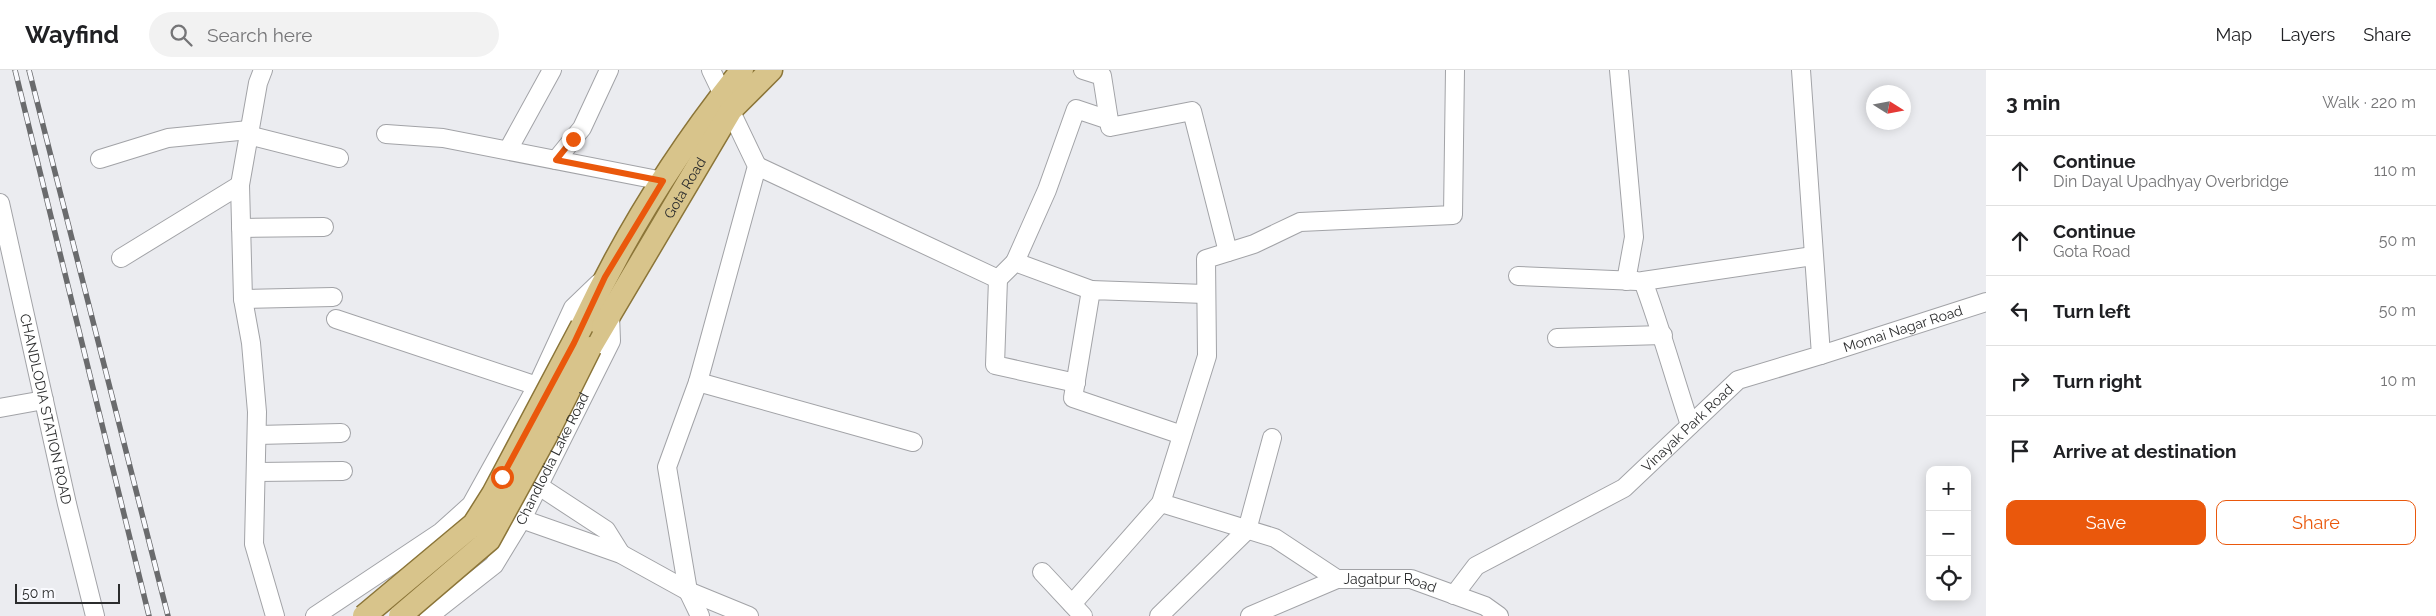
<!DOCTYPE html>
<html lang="en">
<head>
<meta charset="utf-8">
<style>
  :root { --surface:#fff; --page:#f2f2f2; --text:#202124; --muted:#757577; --line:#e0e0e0; --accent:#ea580c }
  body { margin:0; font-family:Raleway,sans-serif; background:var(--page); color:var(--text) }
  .controls { position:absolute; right:15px; bottom:15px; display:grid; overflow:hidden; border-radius:10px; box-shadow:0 2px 12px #0003 }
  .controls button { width:45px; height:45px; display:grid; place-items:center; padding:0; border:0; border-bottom:1px solid var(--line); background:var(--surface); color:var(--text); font:25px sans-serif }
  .compass { position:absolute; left:1866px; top:15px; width:45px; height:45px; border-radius:50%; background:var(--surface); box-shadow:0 2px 12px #0003; rotate:101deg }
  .scale { position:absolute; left:15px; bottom:12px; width:105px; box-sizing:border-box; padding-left:5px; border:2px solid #2b2c2d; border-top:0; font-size:14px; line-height:18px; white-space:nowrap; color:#2b2c2d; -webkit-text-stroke:4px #f9fafe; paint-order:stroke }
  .stop { position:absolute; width:15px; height:15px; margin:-11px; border:4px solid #ea580c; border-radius:50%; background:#fff }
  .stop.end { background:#ea580c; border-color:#fff; box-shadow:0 1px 5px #0008 }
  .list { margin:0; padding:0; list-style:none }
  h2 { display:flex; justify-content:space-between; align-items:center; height:65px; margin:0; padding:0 20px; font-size:21px }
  h2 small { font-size:16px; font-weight:400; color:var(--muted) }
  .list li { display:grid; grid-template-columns:32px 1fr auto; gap:15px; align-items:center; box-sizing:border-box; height:70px; padding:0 20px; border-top:1px solid var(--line) }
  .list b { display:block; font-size:19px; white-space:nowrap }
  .list p { margin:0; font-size:16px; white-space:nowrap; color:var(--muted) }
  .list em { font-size:16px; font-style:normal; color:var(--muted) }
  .actions { display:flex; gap:10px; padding:15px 20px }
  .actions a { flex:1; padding:11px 0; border:1px solid var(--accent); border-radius:10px; text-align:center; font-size:18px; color:var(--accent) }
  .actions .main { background:var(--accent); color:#fff }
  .icon { flex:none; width:28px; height:28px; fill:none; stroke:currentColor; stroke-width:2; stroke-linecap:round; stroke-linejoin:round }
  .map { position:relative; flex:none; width:1986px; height:546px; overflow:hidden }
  header { display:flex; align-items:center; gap:30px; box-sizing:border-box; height:70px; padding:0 25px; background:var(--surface); border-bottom:1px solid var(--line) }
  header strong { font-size:24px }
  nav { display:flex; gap:28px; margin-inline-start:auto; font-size:18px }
  .search { width:350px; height:45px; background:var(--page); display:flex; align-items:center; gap:12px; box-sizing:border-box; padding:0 18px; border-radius:28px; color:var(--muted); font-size:19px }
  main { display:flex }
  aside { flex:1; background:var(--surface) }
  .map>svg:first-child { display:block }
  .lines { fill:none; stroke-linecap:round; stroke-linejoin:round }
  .minor-casing { stroke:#a2a3a7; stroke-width:20 }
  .major-casing { stroke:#8b7538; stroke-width:25 }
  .minor { stroke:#fff; stroke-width:18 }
  .major { stroke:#d8c48b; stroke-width:22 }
  .rail-casing { stroke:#6a6b6d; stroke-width:5.5 }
  .rail { stroke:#f9fafe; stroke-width:4; stroke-dasharray:11; stroke-linecap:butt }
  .major-bridge-casing { stroke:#8b7538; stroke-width:25; stroke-linecap:butt }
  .major-bridge { stroke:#d8c48b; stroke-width:22 }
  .route { stroke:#ea580c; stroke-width:6 }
  .labels { text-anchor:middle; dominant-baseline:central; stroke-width:4.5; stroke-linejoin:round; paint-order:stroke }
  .street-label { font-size:14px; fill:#2b2c2d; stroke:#f9fafe }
</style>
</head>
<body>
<header>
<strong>Wayfind</strong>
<div class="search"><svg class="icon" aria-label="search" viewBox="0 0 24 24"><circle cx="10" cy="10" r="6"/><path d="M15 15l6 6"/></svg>Search here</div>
<nav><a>Map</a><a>Layers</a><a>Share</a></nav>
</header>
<main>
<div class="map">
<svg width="1986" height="546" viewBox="0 0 1986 546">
  <rect width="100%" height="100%" fill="#ebecf0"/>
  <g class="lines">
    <g class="minor-casing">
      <g id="minor">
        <path d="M263 0 258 13 240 115 243 229 251 273 257 342 254 474 275 546"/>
        <path d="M1083 0 1102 6 1110 57 1192 41 1228 182"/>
        <path d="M1619 0 1634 167 1626 211"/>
        <path d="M386 64 443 68 663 111"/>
        <path d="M248 65 339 88"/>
        <path d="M508 80 552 0"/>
        <path d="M100 89 168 68 249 60"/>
        <path d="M556 90 582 58 609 0"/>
        <path d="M757 96 998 209 1015 192 1091 220"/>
        <path id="s1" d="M0 133 67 434 95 546"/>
        <path d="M241 158 324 157"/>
        <path d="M121 188 240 115"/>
        <path d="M1015 192 1047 120 1076 39 1109 50"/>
        <path d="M1518 206 1637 211"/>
        <path d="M998 209 995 295 1076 313"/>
        <path d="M243 229 333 227"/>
        <path d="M336 249 537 316"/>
        <path d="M1557 268 1663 265"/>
        <path id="s2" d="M1821 285 1986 232"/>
        <path d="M698 312 913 372"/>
        <path d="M0 338 44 330"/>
        <path d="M1690 355C1674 307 1661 259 1643 211L1813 186"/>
        <path d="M257 365 341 363"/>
        <path d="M1182 365 1073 328 1091 220 1205 224"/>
        <path d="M257 402 343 401"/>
        <path d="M539 416 606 460 621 484"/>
        <path d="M513 446 621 484 688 521 749 546"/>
        <path d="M1042 502 1083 546"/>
        <path d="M1337 509 1275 468 1161 433 1207 286 1206 189 1254 174 1300 152 1453 145 1455 0"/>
        <path id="s3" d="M1454 525 1476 496 1624 418 1738 310 1821 285 1801 0"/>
        <path d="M1072 534 1161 433"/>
        <path d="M315 546 441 462 471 435 537 316 573 238 599 213"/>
        <path id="s4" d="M429 546 494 495 522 449 611 271 610 244"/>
        <path d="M700 546 688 521 667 397 698 312 757 96 711 0"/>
        <path d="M1159 546 1247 460 1272 368"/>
        <path id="s5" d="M1250 546 1337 509H1411L1485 536 1499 546"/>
      </g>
    </g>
    <g class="major-casing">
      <g id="major">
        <path d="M582 256C624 166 679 78 742 0"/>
        <path id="s6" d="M590 278 731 40 771 0"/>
      </g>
    </g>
    <use href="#minor" class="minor"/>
    <use href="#major" class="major"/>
    <g class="rail-casing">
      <path id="rail" d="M15 0 149 546
        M29 0 168 546"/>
    </g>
    <use href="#rail" class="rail"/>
    <g class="major-bridge-casing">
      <path id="major-bridge" d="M364 546 474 454 493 424 582 256
        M400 546 489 470 546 366 590 278"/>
    </g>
    <use href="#major-bridge" class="major-bridge"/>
  </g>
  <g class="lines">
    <path class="route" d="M502 407 574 273 605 207 663 111 556 90 573 69"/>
  </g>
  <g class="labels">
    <g class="street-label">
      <text stroke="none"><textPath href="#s6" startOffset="186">Gota Road</textPath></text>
      <text stroke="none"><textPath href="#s2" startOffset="86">Momai Nagar Road</textPath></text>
      <text stroke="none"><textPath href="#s1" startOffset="211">CHANDLODIA STATION ROAD</textPath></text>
      <text stroke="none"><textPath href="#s3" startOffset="291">Vinayak Park Road</textPath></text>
      <text stroke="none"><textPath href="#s4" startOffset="204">Chandlodia Lake Road</textPath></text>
      <text stroke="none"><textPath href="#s5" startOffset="148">Jagatpur Road</textPath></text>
    </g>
  </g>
</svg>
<div class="controls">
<button>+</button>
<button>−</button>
<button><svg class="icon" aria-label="locate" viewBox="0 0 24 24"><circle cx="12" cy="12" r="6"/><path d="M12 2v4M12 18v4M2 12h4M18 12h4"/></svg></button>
</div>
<svg class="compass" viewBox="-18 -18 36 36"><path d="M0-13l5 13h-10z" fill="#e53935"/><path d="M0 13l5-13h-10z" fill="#757577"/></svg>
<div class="scale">50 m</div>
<div class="stop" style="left:502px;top:407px"></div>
<div class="stop end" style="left:573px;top:69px"></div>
</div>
<aside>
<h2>3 min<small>Walk · 220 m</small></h2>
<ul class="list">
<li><svg class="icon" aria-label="ahead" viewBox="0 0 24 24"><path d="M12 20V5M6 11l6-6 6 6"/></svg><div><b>Continue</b><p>Din Dayal Upadhyay Overbridge</p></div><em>110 m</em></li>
<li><svg class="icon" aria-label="ahead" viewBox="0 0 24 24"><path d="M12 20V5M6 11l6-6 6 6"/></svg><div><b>Continue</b><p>Gota Road</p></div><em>50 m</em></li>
<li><svg class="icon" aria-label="left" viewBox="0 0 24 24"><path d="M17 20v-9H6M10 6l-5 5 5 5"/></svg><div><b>Turn left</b></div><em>50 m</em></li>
<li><svg class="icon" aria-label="right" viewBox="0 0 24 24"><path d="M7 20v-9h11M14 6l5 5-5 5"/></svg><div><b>Turn right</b></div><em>10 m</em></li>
<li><svg class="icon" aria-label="arrive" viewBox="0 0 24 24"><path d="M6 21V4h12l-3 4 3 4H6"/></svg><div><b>Arrive at destination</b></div></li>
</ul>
<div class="actions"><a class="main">Save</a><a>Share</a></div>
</aside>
</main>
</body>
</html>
